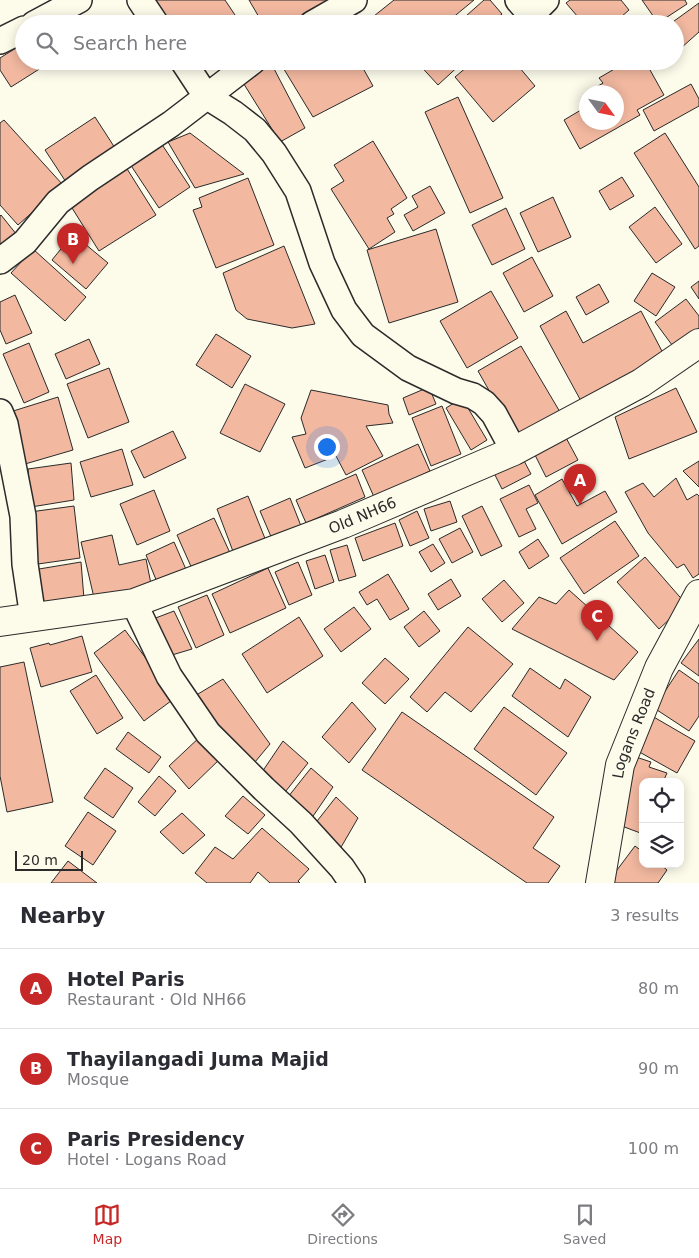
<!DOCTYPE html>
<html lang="en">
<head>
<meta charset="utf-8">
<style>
  :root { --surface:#fff; --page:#f2f2f3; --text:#2b2b33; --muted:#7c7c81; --line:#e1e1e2; --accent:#c62828 }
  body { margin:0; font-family:"DejaVu Sans",sans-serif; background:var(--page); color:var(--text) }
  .controls { position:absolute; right:15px; bottom:15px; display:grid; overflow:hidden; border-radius:10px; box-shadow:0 2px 12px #0003 }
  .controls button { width:45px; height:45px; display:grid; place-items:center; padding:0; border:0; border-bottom:1px solid var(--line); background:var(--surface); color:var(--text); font:25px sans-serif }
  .compass { position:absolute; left:579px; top:85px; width:45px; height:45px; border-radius:50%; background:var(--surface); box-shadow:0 2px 12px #0003; rotate:123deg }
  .scale { position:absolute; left:15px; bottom:12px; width:68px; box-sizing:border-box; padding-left:5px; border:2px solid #2b2b2b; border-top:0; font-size:14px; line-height:18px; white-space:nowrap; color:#2b2b2b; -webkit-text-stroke:4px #fdfbea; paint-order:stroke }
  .you { position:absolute; left:326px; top:446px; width:18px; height:18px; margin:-12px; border:4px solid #fff; border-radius:50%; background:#1a73e8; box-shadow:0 0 0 8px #1a73e833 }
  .badge { display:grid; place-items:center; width:32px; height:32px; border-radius:50%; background:var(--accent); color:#fff; font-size:16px; font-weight:700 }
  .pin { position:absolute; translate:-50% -41px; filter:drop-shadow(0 1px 2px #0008) }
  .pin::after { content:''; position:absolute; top:26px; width:18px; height:15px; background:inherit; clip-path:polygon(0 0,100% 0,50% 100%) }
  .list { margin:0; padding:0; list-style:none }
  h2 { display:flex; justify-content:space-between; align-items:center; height:65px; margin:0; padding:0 20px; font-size:21px }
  h2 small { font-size:16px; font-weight:400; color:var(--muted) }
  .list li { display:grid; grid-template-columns:32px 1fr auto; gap:15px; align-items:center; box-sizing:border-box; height:80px; padding:0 20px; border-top:1px solid var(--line) }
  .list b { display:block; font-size:19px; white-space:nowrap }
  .list p { margin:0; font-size:16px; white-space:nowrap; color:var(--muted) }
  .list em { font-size:16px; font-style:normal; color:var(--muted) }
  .icon { flex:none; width:28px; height:28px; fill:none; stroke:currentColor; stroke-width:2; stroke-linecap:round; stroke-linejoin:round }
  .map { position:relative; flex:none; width:699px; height:883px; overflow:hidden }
  .search { position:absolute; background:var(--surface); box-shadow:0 2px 12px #0003; left:15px; right:15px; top:15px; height:55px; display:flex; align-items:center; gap:12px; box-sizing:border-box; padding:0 18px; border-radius:28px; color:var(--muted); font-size:19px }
  .sheet { height:305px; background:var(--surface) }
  nav { display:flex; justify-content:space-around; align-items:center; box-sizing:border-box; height:70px; border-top:1px solid var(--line); background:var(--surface); font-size:14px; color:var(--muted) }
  nav a { display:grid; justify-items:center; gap:2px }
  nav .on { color:var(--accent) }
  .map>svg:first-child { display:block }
  .building { fill:#f2b8a0; stroke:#2b2b2b }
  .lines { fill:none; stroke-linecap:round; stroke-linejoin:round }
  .minor-casing { stroke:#2b2b2b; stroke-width:28 }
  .major-casing { stroke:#2b2b2b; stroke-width:30 }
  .minor { stroke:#fdfbea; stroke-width:25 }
  .major { stroke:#fdfbea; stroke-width:28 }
  .labels { text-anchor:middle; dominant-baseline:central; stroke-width:4; stroke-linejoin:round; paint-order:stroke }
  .street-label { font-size:15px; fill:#2b2b2b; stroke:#fdfbea }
</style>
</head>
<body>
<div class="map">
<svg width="699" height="883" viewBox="0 0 699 883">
  <rect width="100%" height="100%" fill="#fdfbea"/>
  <path class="building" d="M145 0H225L241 24H161Z
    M249 0H331L293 24H263Z
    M394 0H474L445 24H381L374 16Z
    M484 0H490L502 14 490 24H457Z
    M570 0H621L629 10 613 24H584L566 3Z
    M642 0H685L687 4 658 23Z
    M699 3V32L681 48 675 39V24H670Z
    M24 43V61H52L11 87 0 70V58Z
    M279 61H359L373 86 313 117Z
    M416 61H464L438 85Z
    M474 61H514L535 86 493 122 455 77Z
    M628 61H645L664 95 637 110 640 115 580 149 564 120 586 107V122H616V92H590V91L603 83 599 78Z
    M271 63 305 128 280 142 242 81Z
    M691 84 699 99V106L654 131 643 110Z
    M458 97 503 198 470 213 425 112Z
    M95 117 115 148 66 182 45 150Z
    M4 120 63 185 18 225 0 205V123Z
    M190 133 244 174 195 188 168 142Z
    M665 133 699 187V246L695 249 634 153Z
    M159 140 190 187 159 208 128 161Z
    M373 141 407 198 391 209 394 214 387 218 395 232 369 249 331 189 344 181 334 165Z
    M124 164 156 215 99 251 67 200Z
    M622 177 634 196 610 210 599 191Z
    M248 178 274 245 216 268 193 210 202 207 199 198Z
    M430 186 445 213 413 231 404 215 418 207 412 196Z
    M553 197 571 237 538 252 520 213Z
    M655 207 682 244 656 263 629 227Z
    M506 208 525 249 492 265 472 225Z
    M1 215 17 235 0 249V216Z
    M436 229 458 302 389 323 367 250Z
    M73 234 108 263 86 289 52 260Z
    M284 246 315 324 292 328 247 319 236 310 223 273Z
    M33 249 86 297 65 321 11 273Z
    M532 257 553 296 524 312 503 273Z
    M652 273 675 287 656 316 634 301Z
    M699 281V299L691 287Z
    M599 284 609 302 586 315 576 297Z
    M491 291 518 338 467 368 440 321Z
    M15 295 32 333 6 344 0 330V302Z
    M686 299 699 316V331L675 349 655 322Z
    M566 311 583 343 641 311 664 355 581 401 540 326Z
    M216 334 251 356 232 388 196 365Z
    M89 339 100 364 66 379 55 354Z
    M29 343 49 392 24 403 3 354Z
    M521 346 560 412 516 438 478 371Z
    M109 368 129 422 88 438 67 384Z
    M245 384 285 404 260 452 220 433Z
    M429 387 436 404 409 415 403 398Z
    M676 388 697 432 629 459 615 417Z
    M311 390 388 405 389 414 393 423 366 426 383 456 346 475 336 456 305 468 292 437 306 434 301 418Z
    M58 397 73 450 25 464 10 412Z
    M462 398 487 440 471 450 446 408Z
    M442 406 461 454 431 466 412 418Z
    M173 431 186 458 144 478 131 451Z
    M564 434 578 460 546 477 533 451Z
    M418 444 430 471 374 497 362 470Z
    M122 449 133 485 91 497 80 462Z
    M522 457 531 474 502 489 493 471Z
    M699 461V487L683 471Z
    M71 463 74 500 31 507 28 469Z
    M356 474 365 497 306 523 296 500Z
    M676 478 687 500 697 494 699 496V574L693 578 684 564 677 568 648 533 625 492 643 483 654 497Z
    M562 479 577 506 605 491 617 512 562 544 535 495Z
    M529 485 538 503 526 509 536 529 519 537 500 499Z
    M154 490 170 531 137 545 120 504Z
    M248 496 266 541 234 554 217 509Z
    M290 498 301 526 272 539 260 511Z
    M450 501 457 522 431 531 424 509Z
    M74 506 80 558 38 564 30 512Z
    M482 506 502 546 481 556 462 516Z
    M417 511 429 538 410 546 399 520Z
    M214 518 230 553 193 571 177 535Z
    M615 521 639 556 584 594 560 558Z
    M395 523 403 546 363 561 355 538Z
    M460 528 473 552 452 563 439 539Z
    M112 535 119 565 146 559 152 589 95 602 81 542Z
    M538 539 549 556 529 569 519 552Z
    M174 542 188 574 159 587 146 555Z
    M433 544 445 563 431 572 419 552Z
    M347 545 356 576 339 581 330 550Z
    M325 555 334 582 315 589 306 561Z
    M645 557 686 604 659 629 617 582Z
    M81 562 84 599 43 602 39 569Z
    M298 562 312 595 289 605 275 572Z
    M268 568 286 608 230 633 212 594Z
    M388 574 409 609 390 620 377 599 367 605 359 592Z
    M451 579 461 596 438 610 428 594Z
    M504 580 524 603 502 622 482 599Z
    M569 590 638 652 614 680 512 629 539 597 556 604Z
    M207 595 224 635 196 648 178 607Z
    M354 607 371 629 341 652 324 629Z
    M174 611 192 649 172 655 153 619Z
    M424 611 440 631 419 647 404 627Z
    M299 617 323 656 267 693 242 654Z
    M468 627 513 664 471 712 445 692 427 712 410 697Z
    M125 630 175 698 144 721 94 653Z
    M82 636 92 672 41 687 30 648 49 643 50 645Z
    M699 639V676L681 663Z
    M385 658 409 679 385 704 362 683Z
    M24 662 53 802 7 812 0 776V667Z
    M530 668 560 689 565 679 591 697 568 737 512 696Z
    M679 670 699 684V716L689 731 654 708Z
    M96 675 123 718 97 734 70 691Z
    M223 679 270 744 250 768 193 697Z
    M352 702 376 729 349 763 322 737Z
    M504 707 567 753 536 795 474 749Z
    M402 712 554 817 533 848 560 866 548 883H527L362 770Z
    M652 716 695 741 677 773 634 749Z
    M128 732 161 757 149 773 116 749Z
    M202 735 222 757 189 789 169 766Z
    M283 741 308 763 282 796 260 775Z
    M636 757 651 762 649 767 667 773 663 782H643V834L611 822Z
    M105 768 133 788 113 818 84 798Z
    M311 768 333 787 309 822 284 802Z
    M159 776 176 791 155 816 138 802Z
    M243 796 265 815 248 834 225 816Z
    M336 797 358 818 340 849 314 825Z
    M88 812 116 831 93 865 65 846Z
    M182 813 205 835 183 854 160 832Z
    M262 828 309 869 298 881 300 883H270L258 872 250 883H207L195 873 215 847 233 859Z
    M635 846 643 852V864H660L667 870 658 883H610L608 882Z
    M68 861 97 883H51Z"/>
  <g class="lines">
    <g class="minor-casing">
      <path id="minor" d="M140 0 156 24
        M518 0 531 15 546 0
        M34 24 79 0
        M312 24 354 0
        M0 41 24 29
        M183 61 206 96 233 113 255 130 274 153 298 191 322 263 344 310 363 335 408 368 456 391 473 396 484 403 494 414 514 451
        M0 261 25 242 58 202 90 178 171 124 253 61
        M0 412 5 424 23 516 25 564 33 618
        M134 603 169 676 208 733 264 789 301 823 342 868 352 883"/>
    </g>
    <g class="major-casing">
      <g id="major">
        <path id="s1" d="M0 622 134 603 343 524 514 451 641 383 699 343"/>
        <path id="s2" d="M600 883 620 765 659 668 699 594"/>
      </g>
    </g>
    <use href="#minor" class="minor"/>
    <use href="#major" class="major"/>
  </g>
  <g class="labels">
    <g class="street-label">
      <text stroke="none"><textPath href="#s1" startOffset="380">Old NH66</textPath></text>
      <text stroke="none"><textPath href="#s2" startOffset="154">Logans Road</textPath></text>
    </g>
  </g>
</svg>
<div class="controls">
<button><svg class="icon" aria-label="locate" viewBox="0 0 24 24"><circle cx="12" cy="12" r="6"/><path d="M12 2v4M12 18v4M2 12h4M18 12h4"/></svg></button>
<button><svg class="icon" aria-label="layers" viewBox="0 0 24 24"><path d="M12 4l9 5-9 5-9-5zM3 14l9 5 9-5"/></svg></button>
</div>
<svg class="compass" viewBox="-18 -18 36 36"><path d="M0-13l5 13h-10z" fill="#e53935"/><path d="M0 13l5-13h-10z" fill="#7c7c81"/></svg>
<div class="scale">20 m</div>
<div class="you"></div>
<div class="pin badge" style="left:580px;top:505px">A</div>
<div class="pin badge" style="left:73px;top:264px">B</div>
<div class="pin badge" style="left:597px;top:641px">C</div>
<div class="search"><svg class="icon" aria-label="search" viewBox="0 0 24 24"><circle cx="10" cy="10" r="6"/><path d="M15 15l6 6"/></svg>Search here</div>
</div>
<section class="sheet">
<h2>Nearby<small>3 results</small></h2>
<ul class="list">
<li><span class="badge">A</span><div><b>Hotel Paris</b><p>Restaurant · Old NH66</p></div><em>80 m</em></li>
<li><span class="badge">B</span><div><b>Thayilangadi Juma Majid</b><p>Mosque</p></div><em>90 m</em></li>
<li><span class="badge">C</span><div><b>Paris Presidency</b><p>Hotel · Logans Road</p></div><em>100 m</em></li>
</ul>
</section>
<nav>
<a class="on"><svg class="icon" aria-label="map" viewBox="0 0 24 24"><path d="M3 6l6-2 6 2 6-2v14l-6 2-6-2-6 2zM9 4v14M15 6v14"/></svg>Map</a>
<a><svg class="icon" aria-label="directions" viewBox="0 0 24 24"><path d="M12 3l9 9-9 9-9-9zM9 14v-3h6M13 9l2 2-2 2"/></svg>Directions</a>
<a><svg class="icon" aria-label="saved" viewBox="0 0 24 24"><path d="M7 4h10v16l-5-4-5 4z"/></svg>Saved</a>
</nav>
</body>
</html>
